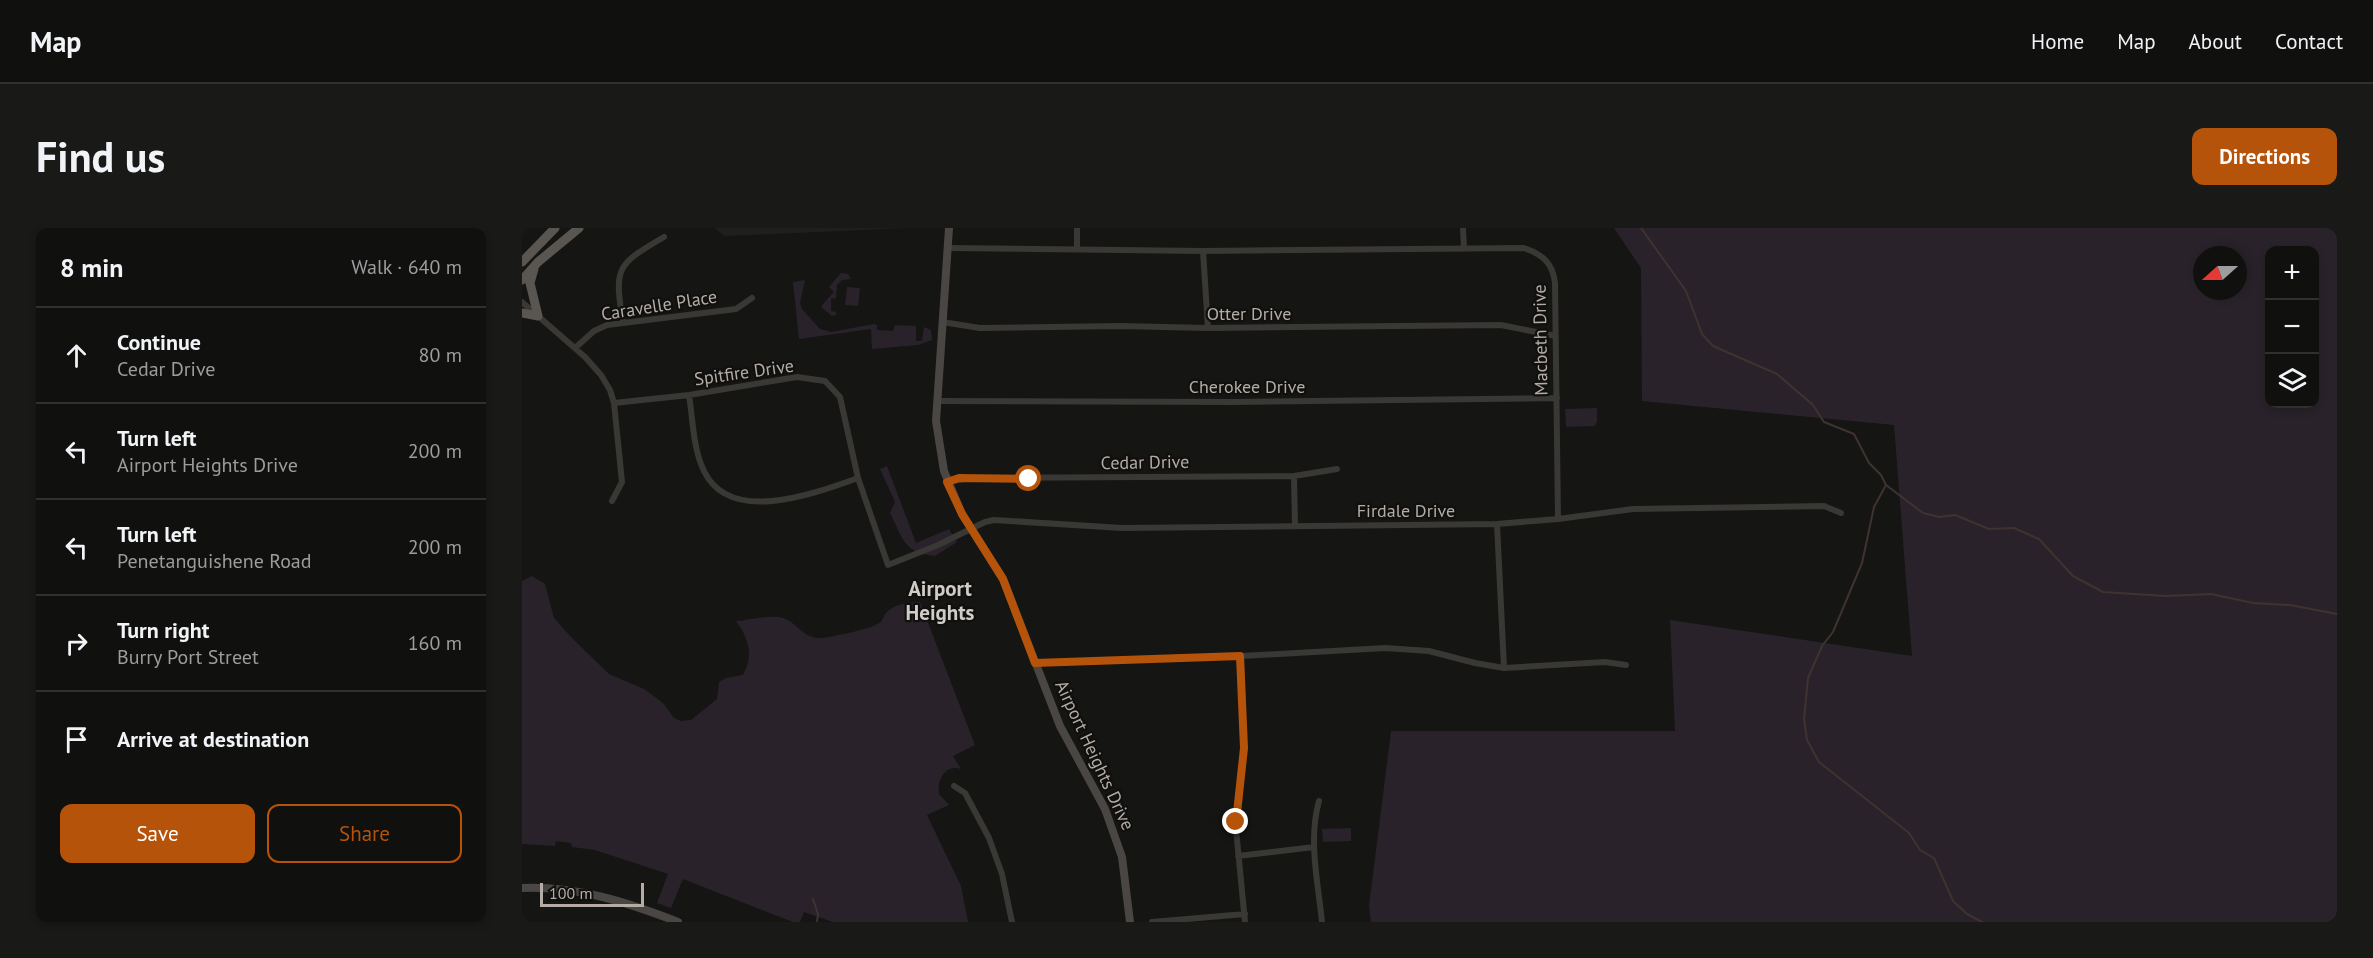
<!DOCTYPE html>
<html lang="en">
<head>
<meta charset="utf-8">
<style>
  :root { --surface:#10100f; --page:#191918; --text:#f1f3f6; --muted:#9c9d9e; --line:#30302f; --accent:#b45309 }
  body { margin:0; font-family:"PT Sans",sans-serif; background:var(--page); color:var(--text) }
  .controls { position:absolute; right:18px; top:18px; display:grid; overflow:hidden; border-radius:12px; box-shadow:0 3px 9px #0003 }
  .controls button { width:54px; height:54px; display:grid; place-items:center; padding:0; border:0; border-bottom:2px solid var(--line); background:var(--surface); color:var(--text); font:30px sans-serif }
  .compass { position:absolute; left:1671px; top:18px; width:54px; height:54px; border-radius:50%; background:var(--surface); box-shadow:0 3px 9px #0003; rotate:249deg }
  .scale { position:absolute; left:18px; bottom:15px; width:104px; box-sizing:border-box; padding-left:6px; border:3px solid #b5aca6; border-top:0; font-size:16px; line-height:21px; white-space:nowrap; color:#b5aca6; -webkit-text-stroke:4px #10100f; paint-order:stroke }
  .stop { position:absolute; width:18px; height:18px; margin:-14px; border:4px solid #b45309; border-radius:50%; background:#fff }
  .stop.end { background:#b45309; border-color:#fff; box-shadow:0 2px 6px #0008 }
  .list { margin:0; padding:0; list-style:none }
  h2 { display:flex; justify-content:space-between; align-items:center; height:78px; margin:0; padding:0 24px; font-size:26px }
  h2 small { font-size:20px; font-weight:400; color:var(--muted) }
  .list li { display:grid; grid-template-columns:39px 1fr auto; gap:18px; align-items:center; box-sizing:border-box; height:96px; padding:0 24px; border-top:2px solid var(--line) }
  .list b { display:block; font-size:22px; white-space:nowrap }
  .list p { margin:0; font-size:20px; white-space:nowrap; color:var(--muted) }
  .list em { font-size:20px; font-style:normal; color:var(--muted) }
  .actions { display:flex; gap:12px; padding:18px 24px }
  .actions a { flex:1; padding:14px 0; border:2px solid var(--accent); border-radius:12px; text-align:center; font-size:21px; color:var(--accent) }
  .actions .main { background:var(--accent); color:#fff }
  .icon { flex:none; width:33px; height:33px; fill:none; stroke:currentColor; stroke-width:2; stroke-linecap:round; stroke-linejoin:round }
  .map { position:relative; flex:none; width:1815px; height:694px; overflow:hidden; border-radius:12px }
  header { display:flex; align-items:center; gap:36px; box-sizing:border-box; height:84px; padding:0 30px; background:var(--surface); border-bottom:2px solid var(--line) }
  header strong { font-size:28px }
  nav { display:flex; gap:33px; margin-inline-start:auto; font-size:21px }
  .intro { display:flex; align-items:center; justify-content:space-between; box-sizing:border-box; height:144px; padding:0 36px }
  h1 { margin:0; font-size:42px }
  .button { padding:15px 27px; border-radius:12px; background:var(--accent); color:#fff; font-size:21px; font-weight:700 }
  main { display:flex; gap:36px; padding:0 36px }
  aside { flex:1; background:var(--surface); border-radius:12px; box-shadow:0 3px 9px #0003 }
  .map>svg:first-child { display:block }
  .built { fill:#1f1f1d }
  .green { fill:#29222a; fill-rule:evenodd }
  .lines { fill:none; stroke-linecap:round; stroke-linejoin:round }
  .stream { stroke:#3f3330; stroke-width:2 }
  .street { stroke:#3a3835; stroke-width:6 }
  .secondary { stroke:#4a4643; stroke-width:8 }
  .primary { stroke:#595551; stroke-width:9 }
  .route { stroke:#b45309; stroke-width:8 }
  .labels { text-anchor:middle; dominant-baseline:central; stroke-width:4.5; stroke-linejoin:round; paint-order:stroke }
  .street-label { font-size:18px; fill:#b5aca6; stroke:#10100f }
  .quarter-label { font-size:21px; font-weight:bold; fill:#d1ccc7; stroke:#10100f }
</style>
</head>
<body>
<header>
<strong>Map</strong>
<nav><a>Home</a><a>Map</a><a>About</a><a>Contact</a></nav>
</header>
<div class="intro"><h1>Find us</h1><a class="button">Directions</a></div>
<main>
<aside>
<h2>8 min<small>Walk · 640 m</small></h2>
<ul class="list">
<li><svg class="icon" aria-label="ahead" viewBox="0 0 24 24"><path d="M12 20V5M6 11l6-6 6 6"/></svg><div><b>Continue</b><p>Cedar Drive</p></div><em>80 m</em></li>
<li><svg class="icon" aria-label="left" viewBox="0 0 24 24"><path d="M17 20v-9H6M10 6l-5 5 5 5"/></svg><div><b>Turn left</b><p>Airport Heights Drive</p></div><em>200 m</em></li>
<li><svg class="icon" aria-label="left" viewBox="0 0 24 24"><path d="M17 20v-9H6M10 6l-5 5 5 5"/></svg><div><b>Turn left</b><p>Penetanguishene Road</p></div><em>200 m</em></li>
<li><svg class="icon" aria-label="right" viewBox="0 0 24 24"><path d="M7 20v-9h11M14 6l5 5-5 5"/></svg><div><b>Turn right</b><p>Burry Port Street</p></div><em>160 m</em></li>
<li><svg class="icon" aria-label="arrive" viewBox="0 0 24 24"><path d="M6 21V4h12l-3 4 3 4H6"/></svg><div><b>Arrive at destination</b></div></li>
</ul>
<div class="actions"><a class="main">Save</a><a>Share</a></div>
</aside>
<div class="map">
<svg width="1815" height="694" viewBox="0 0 1815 694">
  <rect width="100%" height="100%" fill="#151514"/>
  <path class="built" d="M192 0H386L203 8Z"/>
  <path class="green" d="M1092 0H1815V694H849L847 678 869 503H1153L1148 392 1390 428 1372 197 1120 173 1119 40ZM1748 22H1792V176H1748ZM1680 27H1716V63H1680Z
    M319 45 326 46 329 51 320 52 315 57 314 70 309 71V83L314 84V87L310 88 300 80V77L312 64 307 59Z
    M283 52 278 75 280 81 298 101 309 104 352 96 355 97V102L371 103 373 97 394 98V113H400L402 99 409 102 410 112 396 117 350 121 349 101 277 111 271 54Z
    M325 59 338 60 336 78 323 77Z
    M1075 180V193L1073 198 1044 199 1043 181Z
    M365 238 394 315 427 301 435 314 413 328C381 325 381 310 368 285L373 274 358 241Z
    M10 348 23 356 32 390 49 409 87 446 122 461 141 475 152 490 159 493 169 492 195 471 197 454 204 450 221 447C232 427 227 411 214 393 228 392 248 386 261 390 275 394 281 412 301 410 313 408 350 401 359 394 360 393 363 386 364 385 373 375 385 375 398 374L453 517 431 528 439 541C423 536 415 552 417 566L427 577 405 587 439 658 446 694H311L282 684 278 694H271L161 651 149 680 135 675 146 646 73 622 50 619 49 615 34 613 33 618 0 616V353Z
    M829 600V613L801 614 800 601Z"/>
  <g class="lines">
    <path class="stream" d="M1119 0 1164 63 1180 106 1191 118 1255 146 1291 177 1302 194 1332 206 1347 235 1359 247 1364 257 1401 285 1417 289 1433 287 1467 301 1492 300 1517 311 1551 348 1581 364 1644 368 1689 366 1731 375 1768 377 1815 386
      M1364 257 1352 279 1340 335 1311 404 1300 418 1286 450 1282 491 1285 512 1297 534 1387 605 1398 622 1412 630 1431 673 1445 686 1460 694
      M291 671 296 686 295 694"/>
    <path class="street" d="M941 0 942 21
      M426 20 681 23 1002 20C1020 26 1031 35 1033 55L1036 291
      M555 21V0
      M681 23 686 100
      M0 74 63 129 79 147 88 162 92 175 100 254 90 273
      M420 94 458 100 598 98 686 100 979 97 1034 108
      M101 95C92 39 94 37 142 9
      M53 120 72 103 85 97 214 81 230 70
      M167 167C171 192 171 221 182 243 208 298 294 265 336 250
      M415 173 712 174 1035 170
      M92 175 167 167 275 149 303 153 318 169 336 250 366 337 416 317 463 294 472 292 600 300 975 296 1036 291 1111 281 1302 278 1319 285
      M772 248 815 241
      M425 254 447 250 772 248 773 297
      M975 296 982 440
      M719 428 722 520 714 601 723 694
      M513 435 719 428 863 420 907 423 953 435 982 440 1083 434 1104 437
      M432 558 443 565 467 610 480 646 490 694
      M797 573C786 612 796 654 800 694
      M716 628 792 619
      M630 694 723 686"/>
    <path class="secondary" d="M427 0 414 193 422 243 440 286 481 351 538 498 583 581 600 629 608 694
      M0 660C55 658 105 674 156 694"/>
    <path class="primary" d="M0 34 33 0
      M0 52 16 34 57 0
      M0 85 16 88 8 55 12 41"/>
  </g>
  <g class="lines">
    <path class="route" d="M507 251 437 250 425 254 440 286 481 351 513 435 718 428 722 520 714 594"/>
  </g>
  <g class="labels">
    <g class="street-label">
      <text transform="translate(137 77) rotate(-9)">Caravelle Place</text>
      <text x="727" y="85">Otter Drive</text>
      <text transform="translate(1018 112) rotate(-91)">Macbeth Drive</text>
      <text transform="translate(222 144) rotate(-8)">Spitfire Drive</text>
      <text x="725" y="158">Cherokee Drive</text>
      <text transform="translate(623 234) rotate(-1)">Cedar Drive</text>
      <text x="884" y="282">Firdale Drive</text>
      <text transform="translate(573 527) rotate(65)">Airport Heights Drive</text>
    </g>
    <g class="quarter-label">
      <text x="418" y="360">Airport<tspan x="418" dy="24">Heights</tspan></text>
    </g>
  </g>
</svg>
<div class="controls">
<button>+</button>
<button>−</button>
<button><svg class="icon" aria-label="layers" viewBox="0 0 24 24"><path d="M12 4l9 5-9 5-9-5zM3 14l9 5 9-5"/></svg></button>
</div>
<svg class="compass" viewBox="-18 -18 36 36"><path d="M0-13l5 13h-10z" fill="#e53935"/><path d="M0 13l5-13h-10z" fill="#9c9d9e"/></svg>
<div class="scale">100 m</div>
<div class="stop" style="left:507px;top:251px"></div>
<div class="stop end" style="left:714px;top:594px"></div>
</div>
</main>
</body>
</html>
